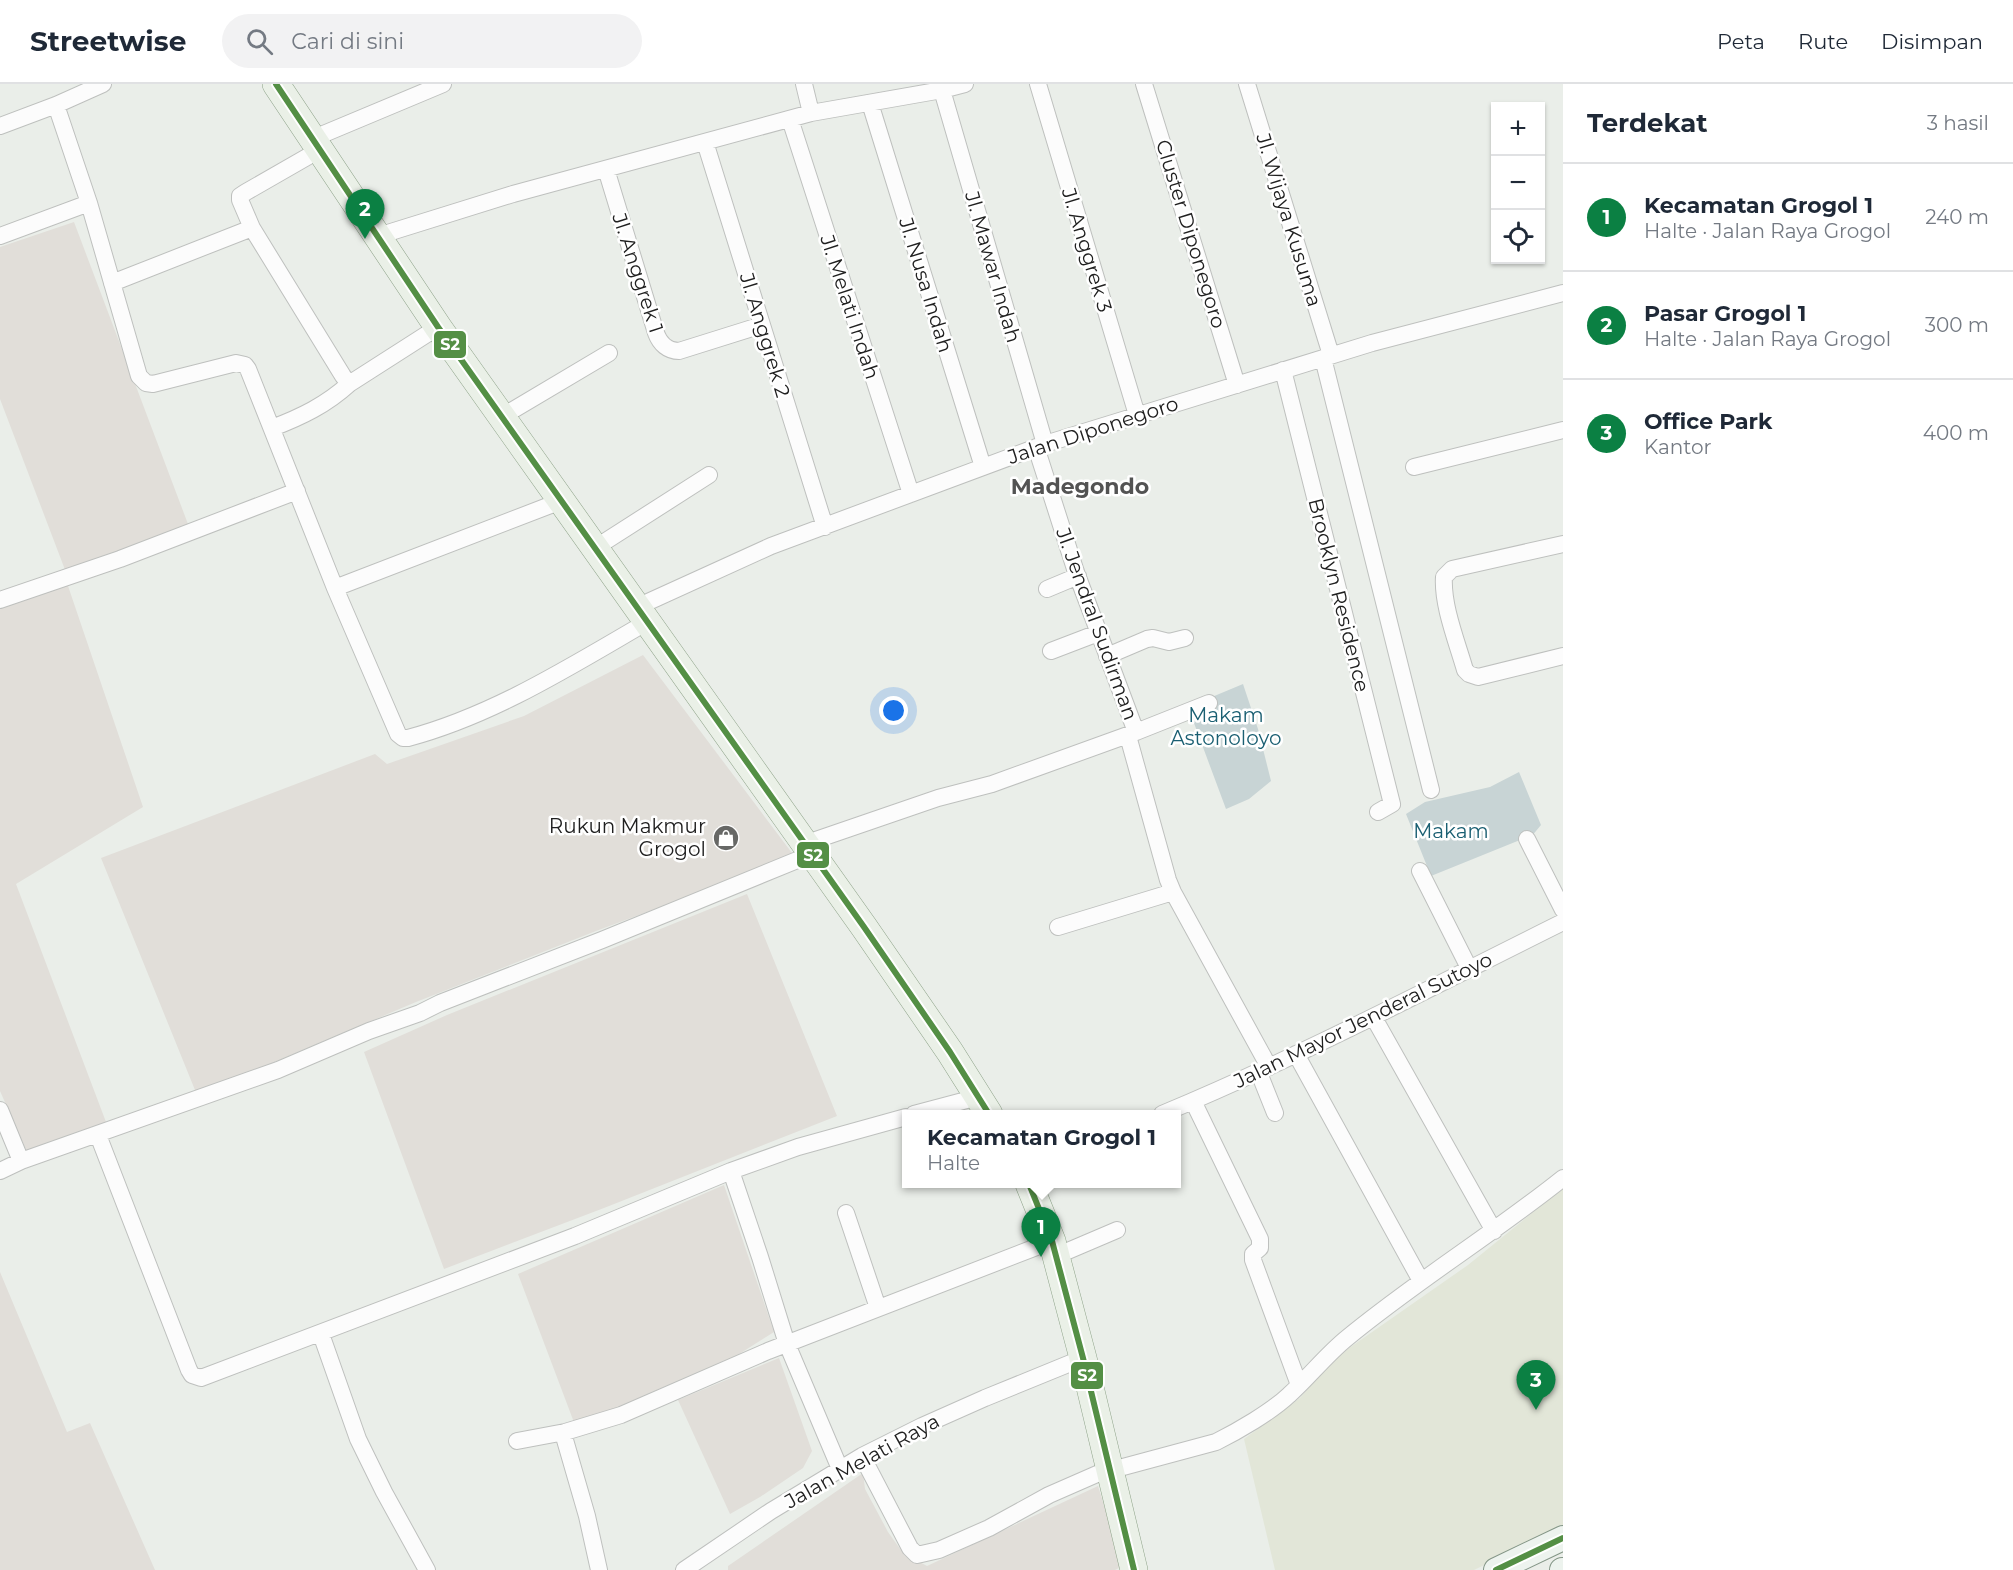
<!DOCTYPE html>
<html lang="id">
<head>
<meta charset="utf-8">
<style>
  :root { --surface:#fff; --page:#f2f2f3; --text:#1f2937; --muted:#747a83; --line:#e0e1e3; --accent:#0b8043 }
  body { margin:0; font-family:Montserrat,sans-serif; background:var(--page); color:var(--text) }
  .controls { position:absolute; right:18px; top:18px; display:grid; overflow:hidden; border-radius:0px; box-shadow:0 2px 4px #0004 }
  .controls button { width:54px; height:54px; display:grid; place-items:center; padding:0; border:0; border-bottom:2px solid var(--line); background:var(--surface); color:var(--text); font:30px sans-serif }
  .you { position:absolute; left:894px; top:627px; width:21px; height:21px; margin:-15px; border:4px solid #fff; border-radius:50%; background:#1a73e8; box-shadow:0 0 0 9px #1a73e833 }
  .badge { display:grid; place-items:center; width:39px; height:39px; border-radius:50%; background:var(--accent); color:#fff; font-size:20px; font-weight:700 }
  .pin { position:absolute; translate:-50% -50px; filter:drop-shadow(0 2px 3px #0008) }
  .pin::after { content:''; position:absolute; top:32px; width:21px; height:18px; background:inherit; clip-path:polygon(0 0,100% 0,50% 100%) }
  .popup { position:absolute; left:902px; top:1026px; width:279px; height:78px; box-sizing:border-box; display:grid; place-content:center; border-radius:0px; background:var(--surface); filter:drop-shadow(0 2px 4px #0005); font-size:20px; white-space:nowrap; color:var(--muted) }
  .popup b { font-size:22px; color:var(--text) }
  .popup::after { content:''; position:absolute; left:50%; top:100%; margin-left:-12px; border:12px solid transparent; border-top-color:var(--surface) }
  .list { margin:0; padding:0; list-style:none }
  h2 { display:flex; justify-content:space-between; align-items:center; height:78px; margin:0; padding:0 24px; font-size:26px }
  h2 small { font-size:20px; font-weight:400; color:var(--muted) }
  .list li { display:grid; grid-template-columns:39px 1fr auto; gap:18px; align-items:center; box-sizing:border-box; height:108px; padding:0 24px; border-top:2px solid var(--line) }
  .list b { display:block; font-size:22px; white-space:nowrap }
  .list p { margin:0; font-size:20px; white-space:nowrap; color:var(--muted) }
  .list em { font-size:20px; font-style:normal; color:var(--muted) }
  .icon { flex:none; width:33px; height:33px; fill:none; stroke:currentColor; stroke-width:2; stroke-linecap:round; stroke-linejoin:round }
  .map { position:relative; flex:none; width:1563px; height:1486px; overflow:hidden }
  header { display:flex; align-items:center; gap:36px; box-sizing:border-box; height:84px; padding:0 30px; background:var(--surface); border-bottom:2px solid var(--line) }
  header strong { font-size:28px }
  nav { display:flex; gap:33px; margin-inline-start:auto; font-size:21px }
  .search { width:420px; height:54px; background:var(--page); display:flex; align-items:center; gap:15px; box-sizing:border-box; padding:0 21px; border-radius:33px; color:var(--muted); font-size:22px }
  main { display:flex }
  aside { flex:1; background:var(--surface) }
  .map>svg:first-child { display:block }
  .commercial { fill:#e2e6d8 }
  .industrial { fill:#e1ded9 }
  .cemetery { fill:#c8d4d5 }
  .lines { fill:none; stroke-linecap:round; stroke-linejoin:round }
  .street-casing { stroke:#bec0be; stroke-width:18 }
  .secondary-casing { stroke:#849687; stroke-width:26 }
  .primary-casing { stroke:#8da288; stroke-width:28 }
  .street { stroke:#fcfcfc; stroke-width:16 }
  .secondary { stroke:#edf3ee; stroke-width:24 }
  .primary { stroke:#eaf0e7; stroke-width:27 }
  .bus-1-casing { stroke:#fff; stroke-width:10 }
  .bus-1 { stroke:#548f45; stroke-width:6 }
  .labels { text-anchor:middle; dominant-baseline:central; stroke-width:5; stroke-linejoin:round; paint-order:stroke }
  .street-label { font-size:20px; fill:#202020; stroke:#fff }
  .park-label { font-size:20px; fill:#1a5f72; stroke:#fff }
  .poi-label { font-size:20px; fill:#202020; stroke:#fff; text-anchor:end }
  .quarter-label { font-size:22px; font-weight:bold; fill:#535353; stroke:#fff }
  .line-badge { stroke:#fff; stroke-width:2 }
  .badge-label { font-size:16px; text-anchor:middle; font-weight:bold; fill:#fff }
</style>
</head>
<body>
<header>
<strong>Streetwise</strong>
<div class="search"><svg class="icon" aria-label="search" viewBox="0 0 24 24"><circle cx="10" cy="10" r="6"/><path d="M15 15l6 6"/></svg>Cari di sini</div>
<nav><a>Peta</a><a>Rute</a><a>Disimpan</a></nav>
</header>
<main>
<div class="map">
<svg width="1563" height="1486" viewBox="0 0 1563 1486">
  <rect width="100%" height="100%" fill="#eaeee9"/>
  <path class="commercial" d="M1563 1104V1443L1474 1486H1275L1244 1355 1300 1314 1332 1276 1468 1181Z"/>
  <path class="industrial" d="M74 138 191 448 67 491 0 315V163Z
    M66 496 143 723 16 800 106 1038 27 1068 0 1007V521Z
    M643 571 795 773 596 847 416 918 197 1011 101 774 375 670 387 680 524 632Z
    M747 810 837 1032 604 1124 444 1185 364 968 447 931Z
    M724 1101 774 1248 725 1279 659 1305 619 1326 575 1341 518 1190Z
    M0 1188 67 1348 90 1339 155 1486H0Z
    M779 1274 812 1367 803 1384 760 1413 730 1430 678 1316Z
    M863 1389 865 1405 888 1448 903 1469 927 1482 1098 1402 1123 1482 1115 1486H728V1482Z"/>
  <path class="cemetery" d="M1243 600 1258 645 1271 697 1249 715 1226 725 1188 623Z
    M1519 688 1541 741 1531 753 1520 756 1431 792 1406 730 1425 718 1490 703Z"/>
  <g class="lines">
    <g class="street-casing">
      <path id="street" d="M804 0 811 29
        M1038 0 1137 331
        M1144 0 1237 301
        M1247 0 1331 271
        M942 6 1045 360
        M870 19 983 383
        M56 21 89 119 139 292 146 299 153 300 236 279 245 281 248 285 335 504 398 650 403 654H408C494 631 571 582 647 538
        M790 35 911 410
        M0 42 56 21 103 0
        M314 54 443 0
        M705 58 825 443
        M321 65 246 108 240 112V116L252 144 343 292 349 300 438 243
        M606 85 656 249C660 260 668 267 679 267L762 241
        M0 152 89 119
        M378 152 513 110 811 29 942 6 965 0
        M112 199 252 144
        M1323 274 1431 706
        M1283 286 1392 720 1378 728
        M503 332 609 269
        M272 344C301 333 326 321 349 300
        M1036 363 1076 488 1136 648
        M1414 383 1563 346
        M1563 460 1452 485 1444 493C1442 521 1457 558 1465 586L1469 590 1478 593 1563 572
        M595 464 709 391
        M335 504 561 417
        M1047 505 1078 492
        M0 516 120 475 297 407
        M637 523 771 462 1045 360 1372 259 1563 209
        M1051 567 1098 549
        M1107 572 1147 555 1153 554 1169 558 1185 554
        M1128 652 1168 796 1173 808 1269 983
        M1527 755 1563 826
        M804 760 938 714 992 700 1136 648 1209 619
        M1420 787 1469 884
        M1058 843 1173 808
        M1374 934 1494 1147
        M1296 970 1421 1197
        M1259 989 1275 1029
        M1193 1017 1260 1155V1164L1253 1170V1176L1299 1301
        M0 1026 21 1077
        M914 1030 978 1013
        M1162 1030C1299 973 1430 904 1563 838
        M98 1051 189 1286 192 1291 201 1294 575 1152 731 1087 798 1063 906 1033
        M0 1087 21 1077 278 986 369 947 420 929 440 919 602 856 812 770
        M731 1087 760 1173 787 1260 840 1385
        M846 1129 878 1224
        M1056 1172 1117 1146
        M321 1250 358 1355 384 1408 427 1486
        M565 1348V1356L587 1432 599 1486
        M517 1357 565 1348 621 1331 768 1267 1052 1157
        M862 1372 910 1464 917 1471 939 1466 989 1444 1049 1411 1097 1390 1216 1358C1238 1347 1271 1328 1289 1311 1309 1293 1326 1271 1347 1254 1416 1197 1493 1150 1563 1094
        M684 1486 771 1427 862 1372 922 1342 985 1314 1083 1274"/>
    </g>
    <g class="secondary-casing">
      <path id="secondary" d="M1496 1486 1563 1454
        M1562 1486H1563"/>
    </g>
    <g class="primary-casing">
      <path id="primary" d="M276 0 438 243 864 843 950 968 989 1030
        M1029 1100 1052 1157 1083 1274 1134 1486"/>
    </g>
    <use href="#street" class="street"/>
    <use href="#secondary" class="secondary"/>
    <use href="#primary" class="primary"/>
    <g class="bus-1-casing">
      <path id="bus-1" d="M276 0 438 243 864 843 950 968 989 1030
        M1029 1100 1052 1157 1083 1274 1134 1486
        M1496 1486 1563 1454"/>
    </g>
    <use href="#bus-1" class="bus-1"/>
  </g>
  <defs>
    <g id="shop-disc" transform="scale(1.35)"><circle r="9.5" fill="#676866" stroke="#fff"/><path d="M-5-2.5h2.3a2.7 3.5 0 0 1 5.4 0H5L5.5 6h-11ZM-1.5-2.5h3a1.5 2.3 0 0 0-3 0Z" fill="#fff"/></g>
  </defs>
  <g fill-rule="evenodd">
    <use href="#shop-disc" x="726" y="754"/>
  </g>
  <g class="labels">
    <g class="street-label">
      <text transform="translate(1289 136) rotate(73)">Jl. Wijaya Kusuma</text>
      <text transform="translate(1191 150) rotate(73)">Cluster Diponegoro</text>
      <text transform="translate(1087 166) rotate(73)">Jl. Anggrek 3</text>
      <text transform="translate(993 183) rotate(74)">Jl. Mawar Indah</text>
      <text transform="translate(638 189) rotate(72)">Jl. Anggrek 1</text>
      <text transform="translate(926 201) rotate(73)">Jl. Nusa Indah</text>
      <text transform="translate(850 223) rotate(72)">Jl. Melati Indah</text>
      <text transform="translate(765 251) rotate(73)">Jl. Anggrek 2</text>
      <text transform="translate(1093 346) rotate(-18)">Jalan Diponegoro</text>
      <text transform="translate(1339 511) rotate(76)">Brooklyn Residence</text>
      <text transform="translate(1097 540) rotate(70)">Jl. Jendral Sudirman</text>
      <text transform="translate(1363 936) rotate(-26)">Jalan Mayor Jenderal Sutoyo</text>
      <text transform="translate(862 1377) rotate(-29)">Jalan Melati Raya</text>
    </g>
    <g class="park-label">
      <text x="1226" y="631">Makam<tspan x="1226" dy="23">Astonoloyo</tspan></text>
      <text x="1451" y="747">Makam</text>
    </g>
    <g class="poi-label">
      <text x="706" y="742">Rukun Makmur<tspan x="706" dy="23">Grogol</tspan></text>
    </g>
    <g class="quarter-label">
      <text x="1080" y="402">Madegondo</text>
    </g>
  </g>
  <g class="line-badge">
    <rect x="433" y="246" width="34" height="29" rx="6" fill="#548f45"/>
    <rect x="796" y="757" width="34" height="28" rx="6" fill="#548f45"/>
    <rect x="1070" y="1277" width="34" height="29" rx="6" fill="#548f45"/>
  </g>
  <g class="badge-label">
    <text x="450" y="266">S2</text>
    <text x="813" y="777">S2</text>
    <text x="1087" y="1297">S2</text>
  </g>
</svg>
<div class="controls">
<button>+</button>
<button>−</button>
<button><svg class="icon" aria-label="locate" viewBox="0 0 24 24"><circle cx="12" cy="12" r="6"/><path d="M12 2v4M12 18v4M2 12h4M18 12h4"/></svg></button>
</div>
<div class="you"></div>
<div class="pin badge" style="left:1041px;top:1173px">1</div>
<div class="popup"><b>Kecamatan Grogol 1</b>Halte</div>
<div class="pin badge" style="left:365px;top:155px">2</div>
<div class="pin badge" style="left:1536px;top:1326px">3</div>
</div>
<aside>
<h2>Terdekat<small>3 hasil</small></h2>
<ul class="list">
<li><span class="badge">1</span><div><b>Kecamatan Grogol 1</b><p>Halte · Jalan Raya Grogol</p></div><em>240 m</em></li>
<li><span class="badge">2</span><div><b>Pasar Grogol 1</b><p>Halte · Jalan Raya Grogol</p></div><em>300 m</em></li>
<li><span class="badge">3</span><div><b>Office Park</b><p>Kantor</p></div><em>400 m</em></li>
</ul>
</aside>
</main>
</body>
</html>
